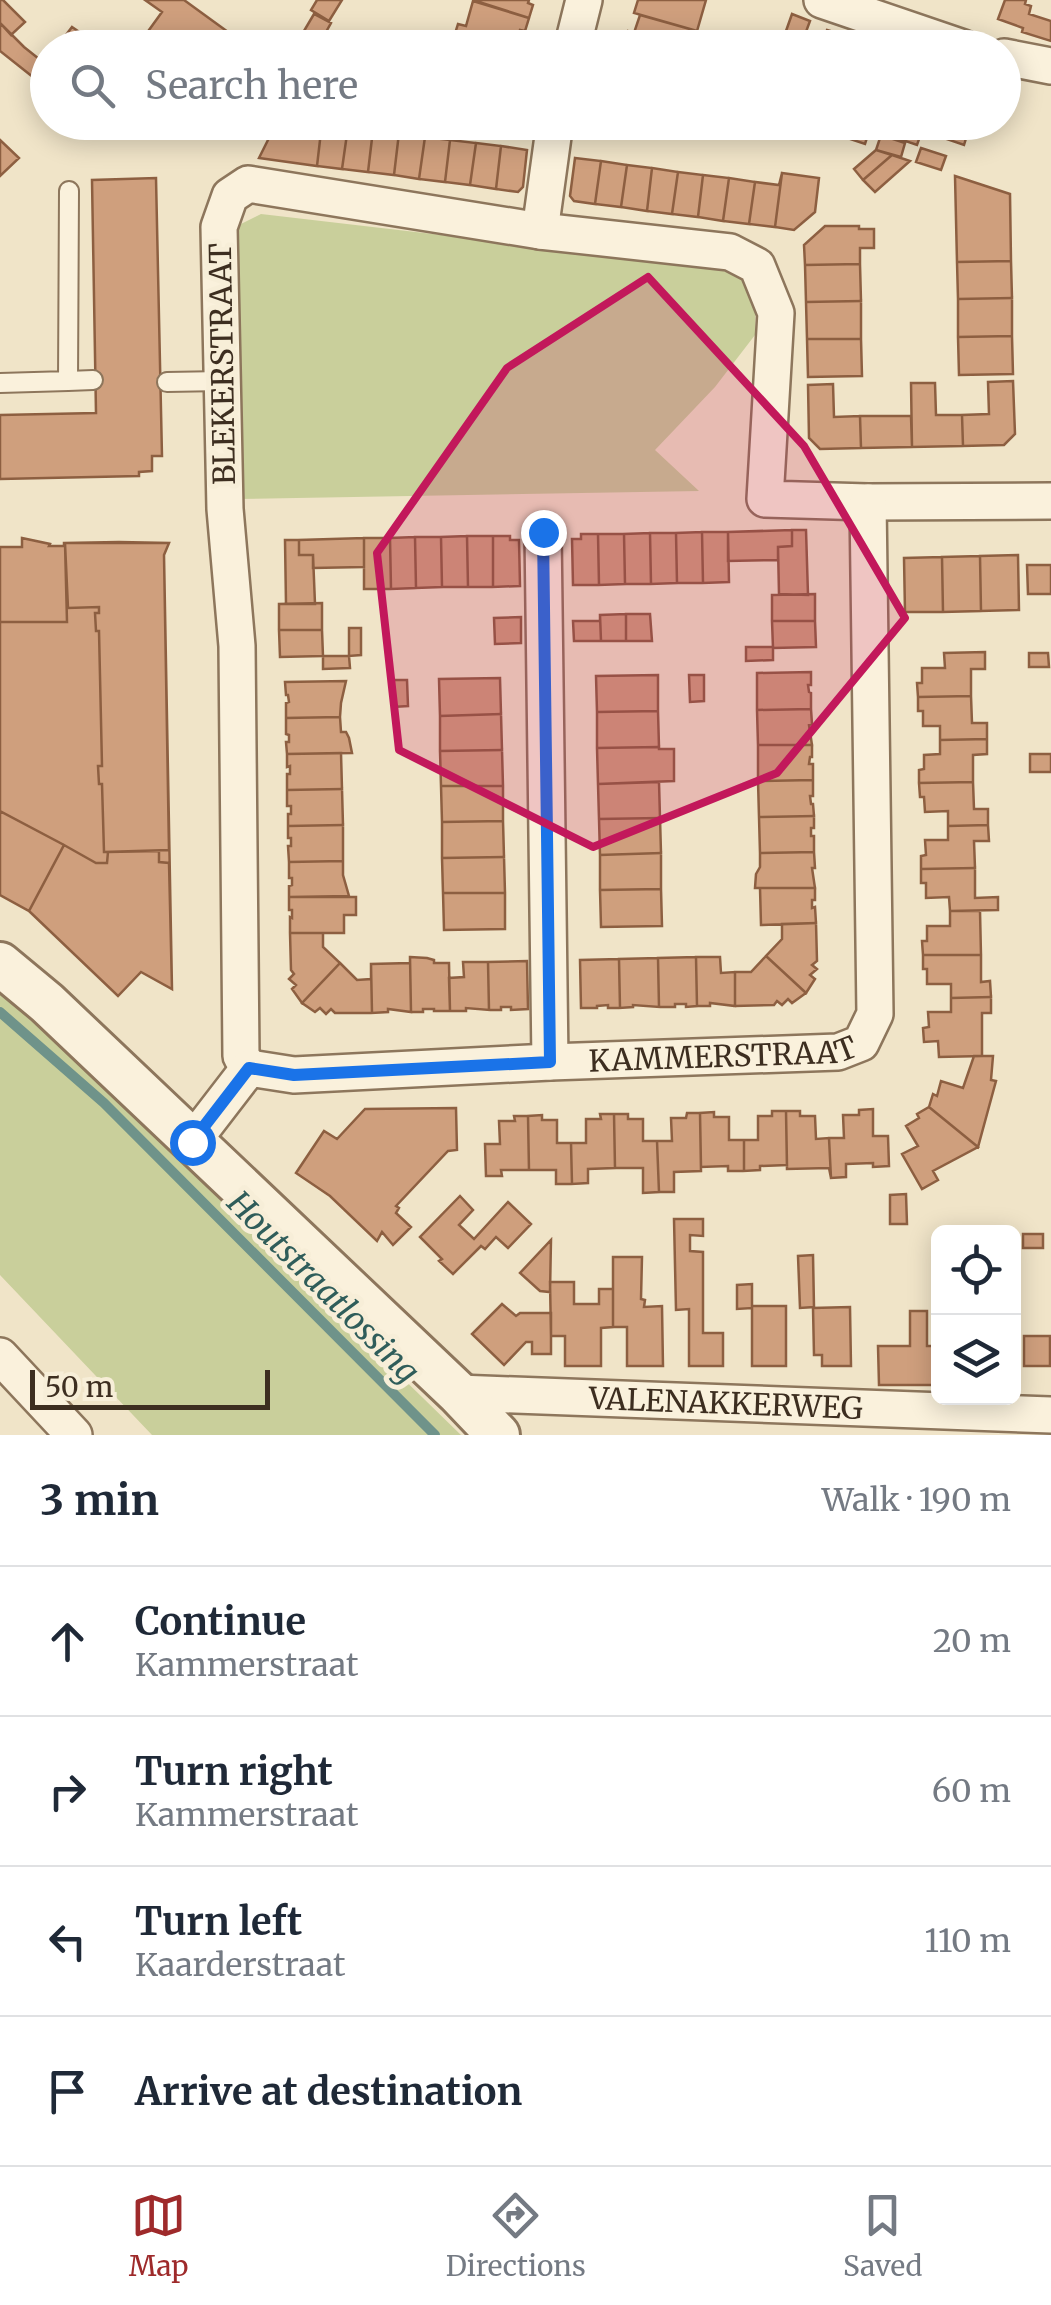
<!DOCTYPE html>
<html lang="en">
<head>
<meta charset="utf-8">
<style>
  :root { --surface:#fff; --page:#f6f6f7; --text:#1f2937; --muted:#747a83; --line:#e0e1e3; --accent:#9e2a2b }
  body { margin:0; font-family:Merriweather,serif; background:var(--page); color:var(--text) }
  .controls { position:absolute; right:30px; bottom:30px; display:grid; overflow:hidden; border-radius:15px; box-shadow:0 5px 25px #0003 }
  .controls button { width:90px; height:90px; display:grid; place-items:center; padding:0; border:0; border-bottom:2px solid var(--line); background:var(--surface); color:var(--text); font:50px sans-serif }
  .scale { position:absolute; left:30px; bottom:25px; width:240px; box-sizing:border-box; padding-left:10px; border:5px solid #3d2e20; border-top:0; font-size:28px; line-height:35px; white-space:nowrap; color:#3d2e20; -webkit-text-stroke:8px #f7eed8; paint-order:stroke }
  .stop { position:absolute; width:30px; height:30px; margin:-22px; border:8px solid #1a73e8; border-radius:50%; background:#fff }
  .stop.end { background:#1a73e8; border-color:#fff; box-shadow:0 2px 10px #0008 }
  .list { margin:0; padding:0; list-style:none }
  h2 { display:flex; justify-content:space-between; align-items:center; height:130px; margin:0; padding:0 40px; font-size:42px }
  h2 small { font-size:32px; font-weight:400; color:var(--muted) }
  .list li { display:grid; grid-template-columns:65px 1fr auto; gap:30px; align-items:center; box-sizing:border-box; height:150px; padding:0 40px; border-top:2px solid var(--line) }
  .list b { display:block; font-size:38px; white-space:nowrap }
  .list p { margin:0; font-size:32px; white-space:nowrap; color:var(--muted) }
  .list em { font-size:32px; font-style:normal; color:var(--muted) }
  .icon { flex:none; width:55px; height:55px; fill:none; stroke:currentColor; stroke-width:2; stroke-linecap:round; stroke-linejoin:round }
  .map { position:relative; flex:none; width:1051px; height:1435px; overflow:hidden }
  .search { position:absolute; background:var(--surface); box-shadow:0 5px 25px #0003; left:30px; right:30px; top:30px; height:110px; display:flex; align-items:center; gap:25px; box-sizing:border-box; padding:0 35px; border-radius:55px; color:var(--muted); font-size:38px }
  .sheet { height:730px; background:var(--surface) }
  nav { display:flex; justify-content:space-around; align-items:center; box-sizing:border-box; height:140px; border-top:2px solid var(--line); background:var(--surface); font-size:28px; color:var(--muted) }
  nav a { display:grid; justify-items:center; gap:5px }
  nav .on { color:var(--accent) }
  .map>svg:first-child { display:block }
  .green { fill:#c9cf9b }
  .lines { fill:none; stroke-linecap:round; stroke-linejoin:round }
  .stream { stroke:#6f938a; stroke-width:10 }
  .building { fill:#cf9f7d; stroke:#8d5f41; stroke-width:2.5 }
  .service-casing { stroke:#8d765c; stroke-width:22 }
  .minor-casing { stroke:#8d765c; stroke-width:40 }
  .tertiary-casing { stroke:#8d765c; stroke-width:48 }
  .service { stroke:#faf1dc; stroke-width:18 }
  .minor { stroke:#faf1dc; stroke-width:35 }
  .tertiary { stroke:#faf1dc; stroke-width:42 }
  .route { stroke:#1a73e8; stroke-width:12 }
  .marked { fill:#c2185b; fill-opacity:0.2; stroke:#c2185b; stroke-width:8; stroke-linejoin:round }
  .labels { text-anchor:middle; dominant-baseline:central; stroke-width:10; stroke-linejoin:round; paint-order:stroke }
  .street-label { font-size:30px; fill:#3d2e20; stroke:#f7eed8 }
  .water-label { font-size:32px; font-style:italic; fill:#2f5d5a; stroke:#f7eed8 }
</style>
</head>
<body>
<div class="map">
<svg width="1051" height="1435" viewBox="0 0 1051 1435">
  <rect width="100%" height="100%" fill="#f0e4c8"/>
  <path class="green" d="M261 214 724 268 742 272 756 290 755 335 715 387 655 450 699 491 237 499 233 237 241 224Z
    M0 992 113 1096 461 1435H152L0 1275Z"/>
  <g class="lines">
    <path class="stream" d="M0 1012 104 1103 435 1435"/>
  </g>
  <path class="building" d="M0 0H3L25 22 11 35 0 23Z
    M145 0H184L250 48H174L149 30 162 12Z
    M317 0H342L329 21 311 10Z
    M473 0H529L528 3 533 5 529 18Z
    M638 0H706L697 31 634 13Z
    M1005 0H1026L1025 4 1031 6 1029 14 1051 21V41L1022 32 1023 28 998 19Z
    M473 1 529 18 525 31 520 30 516 43 494 37 491 48H479L453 40 458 24 466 26Z
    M314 14 331 23 317 48H309L298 41Z
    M792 14 810 21 800 48H780Z
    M640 15 697 31 692 48 624 47 628 31 634 33Z
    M0 23 24 47 48 66V72L38 81 0 51Z
    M72 27 103 48H71L62 40Z
    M827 30 847 36 843 48H821Z
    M277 122 322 123 317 166 259 158Z
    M821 122 847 124 843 138 818 130Z
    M843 122H872L865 144 844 137 847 124Z
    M892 122H925L917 145 888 135Z
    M936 122H971L964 145 932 134Z
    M322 123 348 127 342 169 317 166Z
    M348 127 373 130 368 172 342 169Z
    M373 130 399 133 394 175 368 172Z
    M399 133 425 137 419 179 394 175Z
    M881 135 905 143 901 157 876 150Z
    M425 137 450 140 445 182 419 179Z
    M0 140 19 158 0 176Z
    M450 140 476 143 470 185 445 182Z
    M476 143 501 146 496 189 470 185Z
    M501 146 527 150 523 187 518 192 496 189Z
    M921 148 946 156 941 170 916 162Z
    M876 150 892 155 863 180 854 169Z
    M892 155 910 161 875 192 863 180Z
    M575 158 601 161 595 204 574 201 570 196Z
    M601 161 627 165 621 207 595 204Z
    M627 165 652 168 647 211 621 207Z
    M652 168 678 172 672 214 647 211Z
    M678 172 703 175 698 217 672 214Z
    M782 173 819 178 815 212 794 230 775 227Z
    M782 173 775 227 749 224 755 182 779 185Z
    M703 175 729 178 723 221 698 217Z
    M955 176 1010 194 1011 261 957 262Z
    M156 178 162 456H152V471L139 472V476L0 479V415L96 413 92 180Z
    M729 178 755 182 749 224 723 221Z
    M825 226H859V229H874V248H860V264L805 265 804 245Z
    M1011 261 1012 298 958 299 957 262Z
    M860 264 861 301 806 302 805 265Z
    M1012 298V336L958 337V299Z
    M861 301V339H807L806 302Z
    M1012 336 1013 374 959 375 958 337Z
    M807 339H861L862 376 808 377Z
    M1013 381 1015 434 1004 445 963 446 962 415 989 414 988 382Z
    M911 383H935L936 415H962L963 446 912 447Z
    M833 384 834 417 860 416 861 448 820 449 809 438 808 385Z
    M860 416H911L912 447 861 448Z
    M792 530V546L778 547V560L728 561V532Z
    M792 530H806L808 595 779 594 778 547 792 546Z
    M702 532 703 583H677L676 533Z
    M702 532H728L729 582 703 583Z
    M650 533 651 584H625L624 534Z
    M650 533H676L677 583 651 584Z
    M581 534H598L599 585H573L572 539H581Z
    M598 534H624L625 584 599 585Z
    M467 536 468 587H442L441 537Z
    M467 536H493V587H468Z
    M493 536H510V540H519L520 586 493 587Z
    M415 537 416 588 391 589 390 538Z
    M415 537H441L442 587 416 588Z
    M22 538 50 544 49 546H64L65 543 67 622H0V547H22Z
    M22 538 50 544 49 546H64V543H169L164 555 172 989 141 972 118 996 29 911 0 895V547H22Z
    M364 538H390L391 589H364Z
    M364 538V567L313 568V555H299V540Z
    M285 540H299V555H313L315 604H286Z
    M119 542 169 543 164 555 169 850 104 852 102 784H99L98 766H102L99 631H96L95 613H99V607L68 608 65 543Z
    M1018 555 1019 610 981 611 980 556Z
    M980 556 981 611 943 612 942 557Z
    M942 557 943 612H905L904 558Z
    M1027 565H1051V594H1028Z
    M815 594V621H772V595Z
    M322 603V630H279V604Z
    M626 614V641H601L600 615Z
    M626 614H650L652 641H626Z
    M600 615 601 641H574L573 621H600Z
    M521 617V643L495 644 494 618Z
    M772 621H815L816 647 773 648Z
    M349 628H361V655L349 656Z
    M279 630H322L323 656 280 657Z
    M746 647H773V660L746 661Z
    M985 652V669H971V696L918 697 917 683H922V668H945L944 653Z
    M1029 653H1048L1049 667H1029Z
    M323 656H349L350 668 323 669Z
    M811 672V685H808L809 692 811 693V709L757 710V673Z
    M658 675V711L597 712 596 676Z
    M689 675H704V701L690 702Z
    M500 678 501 714 440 716 439 679Z
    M393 680H407L408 706 393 707Z
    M346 681 341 703 340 717 286 718V703L289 702 288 695H286L285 682Z
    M971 696 972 723H987V739L940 740V726H923V711H918V697Z
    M811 709 812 724 809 725 812 745H758L757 710Z
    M658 711 659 747 597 748V712Z
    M501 714 502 750 440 751V716Z
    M340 717 341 732H346L349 738 352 753 287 754 286 742H289V735L286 734V718Z
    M987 739V754L973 755V782L919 783V770L924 769V755L940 754V740Z
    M758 745H812V757H810L809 764H813V780L758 781Z
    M659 747V749H674V781L598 784 597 748Z
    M502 750 503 786H441L440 751Z
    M341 753 342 789 287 790V774H290V766L287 767V754Z
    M1030 754H1051V772H1030Z
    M813 780V796H810L811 804H813L814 816 759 817 758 781Z
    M659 782 660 818 599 819 598 784Z
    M973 782 974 809H988V825L948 826V811L925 812 924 797H920L919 783Z
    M441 786H503V821L442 822Z
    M342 789 343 825 288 826V814H291V806H287V790Z
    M0 811 64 845 29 911 0 895Z
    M814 816V828H811V836H814V852L760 853 759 817Z
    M660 818 661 853 600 855 599 819Z
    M503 821 504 857 442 858V822Z
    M343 825V861L289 862 288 846H291V838H288V826Z
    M988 825 989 841H974L975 868 921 869V856L926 855 925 840H948V826Z
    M64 845 96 863H107L108 852 159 851V862L169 863 172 989 141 972 118 996 29 911Z
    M814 852 815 868H812L815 888H755L756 874 760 867V853Z
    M661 853V889L600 890V855Z
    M504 857 505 893H443L442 858Z
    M343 861V875L349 896 289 897V886L292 885V878H289V862Z
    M975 868V898L998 897V910L950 911 949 897 926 898V883H921V869Z
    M760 888H815V900H812V908L815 907 816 923 761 925Z
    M661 889 662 926 601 927 600 890Z
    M443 893H505V929L444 930Z
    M289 897H356V915H344V933H290V917L292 918V910H289Z
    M950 911H980L981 955H923L922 941H927V926H950Z
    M816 923 817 961 812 965 817 969 810 975 815 979 806 993 766 956 782 939V924Z
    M290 933H323V947L340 963 302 1003 292 989 296 985 289 979 294 974 291 970Z
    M923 955H981V982L990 981 991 997 951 998V984H927V969H923Z
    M766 956 806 993 792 1003 788 999 782 1005 777 1001 774 1005 735 1006V972H751Z
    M410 957 411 1012 388 1009V1012L372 1013 371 964 410 963Z
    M410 957 427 958 434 960V963H449L450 1011H434V1009H423V1012H411Z
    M696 957H720L721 973 735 972V1006L710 1003V1006H697Z
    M696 957 697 1006 686 1007V1004H675V1007H659L658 958Z
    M658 958 659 1007 633 1005V1007L620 1008 619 959Z
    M619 959 620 1008H608V1005L597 1006V1008H581L580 960Z
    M527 961 528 1009 511 1010V1007H501V1010H489L488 962Z
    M463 962H488L489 1010 466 1008V1011H450L449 978 464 977Z
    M340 963 357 980 371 979V964L372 1013H335L331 1009 326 1014 320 1008 315 1012 302 1003Z
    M991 997V1013H982V1056L939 1057 938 1041 924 1042 923 1028 929 1027 928 1012H951V998Z
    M974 1056H993L991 1080 996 1081 978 1147 929 1107 933 1094 937 1096 941 1081 963 1088Z
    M929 1107 978 1147 933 1171 938 1180 922 1189 902 1154 918 1146 906 1126 919 1118 917 1114Z
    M456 1108 457 1150 448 1151 396 1206 399 1208 396 1213 411 1227 393 1245 382 1232 377 1241 330 1196 296 1173 324 1131 337 1139 365 1109Z
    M873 1109V1136H888L889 1166 873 1167V1163L846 1164V1177L831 1178 829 1138H844L843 1115H859V1110Z
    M772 1111H786L787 1165 760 1166V1170L744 1171V1140H758V1116H772Z
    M786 1111H800V1116H815L816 1139 829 1138 831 1178 829 1168 787 1169Z
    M714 1112V1117H729V1140H744V1171H728V1166L701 1167 700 1113Z
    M687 1113H700L701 1171 674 1172V1192H659L657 1141H672L671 1118H686Z
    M600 1114H614L615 1168 588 1169V1183L572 1184 571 1143H586V1119H601Z
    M614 1114H628V1119H643V1141H657L659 1192 643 1193V1168H615Z
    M542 1115V1120H557V1143H571L572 1184H556V1170H529L528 1116Z
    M514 1116H528L529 1170H501L502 1176H486L485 1144H500L499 1121H515Z
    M906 1194 907 1224H890V1195Z
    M460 1196 473 1210 459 1225 474 1239 508 1202 531 1224 508 1248 496 1237 485 1249 481 1246 453 1274 439 1261 442 1259 420 1237Z
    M674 1219H703V1236L690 1235V1251L703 1252V1333H723V1366H689V1309L676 1310Z
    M1023 1234H1043V1248H1023Z
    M551 1240 550 1292 540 1291 520 1273Z
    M813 1255 814 1307 800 1308 798 1256Z
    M613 1257H642L641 1299 645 1300 644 1307 662 1306 663 1366H627V1327H613Z
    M550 1282H574V1304H599V1289H613V1327L601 1328V1366H565V1336H551Z
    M752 1284V1306H786V1366H752V1308L737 1309V1285Z
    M502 1304 516 1316 520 1313H551V1354H532V1342H526L504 1365 472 1334Z
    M850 1307 851 1366H822V1355H814L813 1308Z
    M910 1311H927V1346H937L938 1385H879L878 1346H910Z
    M1024 1336H1050V1366H1024Z"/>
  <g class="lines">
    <g class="service-casing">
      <path id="service" d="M338 43 354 48
        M68 381 93 380
        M167 382 222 381
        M0 383 68 381 69 191"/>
    </g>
    <g class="minor-casing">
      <g id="minor">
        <path d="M822 0 963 48"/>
        <path d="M572 48 584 0"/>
        <path d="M1004 57 1051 66"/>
        <path d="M540 231 555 122"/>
        <path d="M543 532 550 1062"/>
        <path d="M249 1068 241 1056 237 646 225 509 219 227 230 196 248 184 540 231 730 252 757 266 776 313 765 499 868 502 1051 501"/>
        <path id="s1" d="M192 1142 249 1068 294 1075 550 1062 838 1052 861 1043 875 1014 868 502"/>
        <path d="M0 1356 74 1435"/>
        <path id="s2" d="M458 1393 1051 1415"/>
      </g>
    </g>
    <g class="tertiary-casing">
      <path id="tertiary" d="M0 964 47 1003 458 1393 498 1435"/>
    </g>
    <use href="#service" class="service"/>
    <use href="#minor" class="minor"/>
    <use href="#tertiary" class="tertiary"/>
  </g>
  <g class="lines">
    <path class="route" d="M192 1142 249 1068 294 1075 550 1062 543 532"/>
  </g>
  <path class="marked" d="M648 277 804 446 905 618 777 773 593 847 399 750 377 553 507 368Z"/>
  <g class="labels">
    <g class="street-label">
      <text transform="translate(222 364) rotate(-91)">BLEKERSTRAAT</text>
      <text stroke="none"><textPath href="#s1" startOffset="568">KAMMERSTRAAT</textPath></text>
      <text stroke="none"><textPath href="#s2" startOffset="268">VALENAKKERWEG</textPath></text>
    </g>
    <g class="water-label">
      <text transform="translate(323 1287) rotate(45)">Houtstraatlossing</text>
    </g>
  </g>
</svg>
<div class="controls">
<button><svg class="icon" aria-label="locate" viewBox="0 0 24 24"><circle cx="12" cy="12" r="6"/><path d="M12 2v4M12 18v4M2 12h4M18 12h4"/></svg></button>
<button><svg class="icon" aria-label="layers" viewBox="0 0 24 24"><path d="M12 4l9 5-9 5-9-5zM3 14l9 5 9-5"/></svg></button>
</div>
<div class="scale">50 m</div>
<div class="stop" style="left:192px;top:1142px"></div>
<div class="stop end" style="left:543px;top:532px"></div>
<div class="search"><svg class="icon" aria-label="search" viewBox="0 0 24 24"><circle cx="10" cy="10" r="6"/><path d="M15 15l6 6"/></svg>Search here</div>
</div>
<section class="sheet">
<h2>3 min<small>Walk · 190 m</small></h2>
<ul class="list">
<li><svg class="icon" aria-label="ahead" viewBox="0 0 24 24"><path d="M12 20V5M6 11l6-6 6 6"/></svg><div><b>Continue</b><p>Kammerstraat</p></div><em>20 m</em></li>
<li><svg class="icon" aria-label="right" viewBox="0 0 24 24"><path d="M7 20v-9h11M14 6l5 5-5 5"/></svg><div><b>Turn right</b><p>Kammerstraat</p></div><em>60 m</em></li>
<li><svg class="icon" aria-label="left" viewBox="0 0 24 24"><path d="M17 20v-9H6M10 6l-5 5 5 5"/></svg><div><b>Turn left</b><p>Kaarderstraat</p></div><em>110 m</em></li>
<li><svg class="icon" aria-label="arrive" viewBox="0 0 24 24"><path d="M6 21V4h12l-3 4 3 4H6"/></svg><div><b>Arrive at destination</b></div></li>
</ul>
</section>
<nav>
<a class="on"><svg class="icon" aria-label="map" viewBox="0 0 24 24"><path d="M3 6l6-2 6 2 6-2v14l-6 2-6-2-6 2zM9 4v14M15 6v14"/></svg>Map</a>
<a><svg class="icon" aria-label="directions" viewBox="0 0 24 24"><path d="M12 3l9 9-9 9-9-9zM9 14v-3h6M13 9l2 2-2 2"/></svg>Directions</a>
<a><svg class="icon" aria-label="saved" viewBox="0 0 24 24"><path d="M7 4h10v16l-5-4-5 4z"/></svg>Saved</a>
</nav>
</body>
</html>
